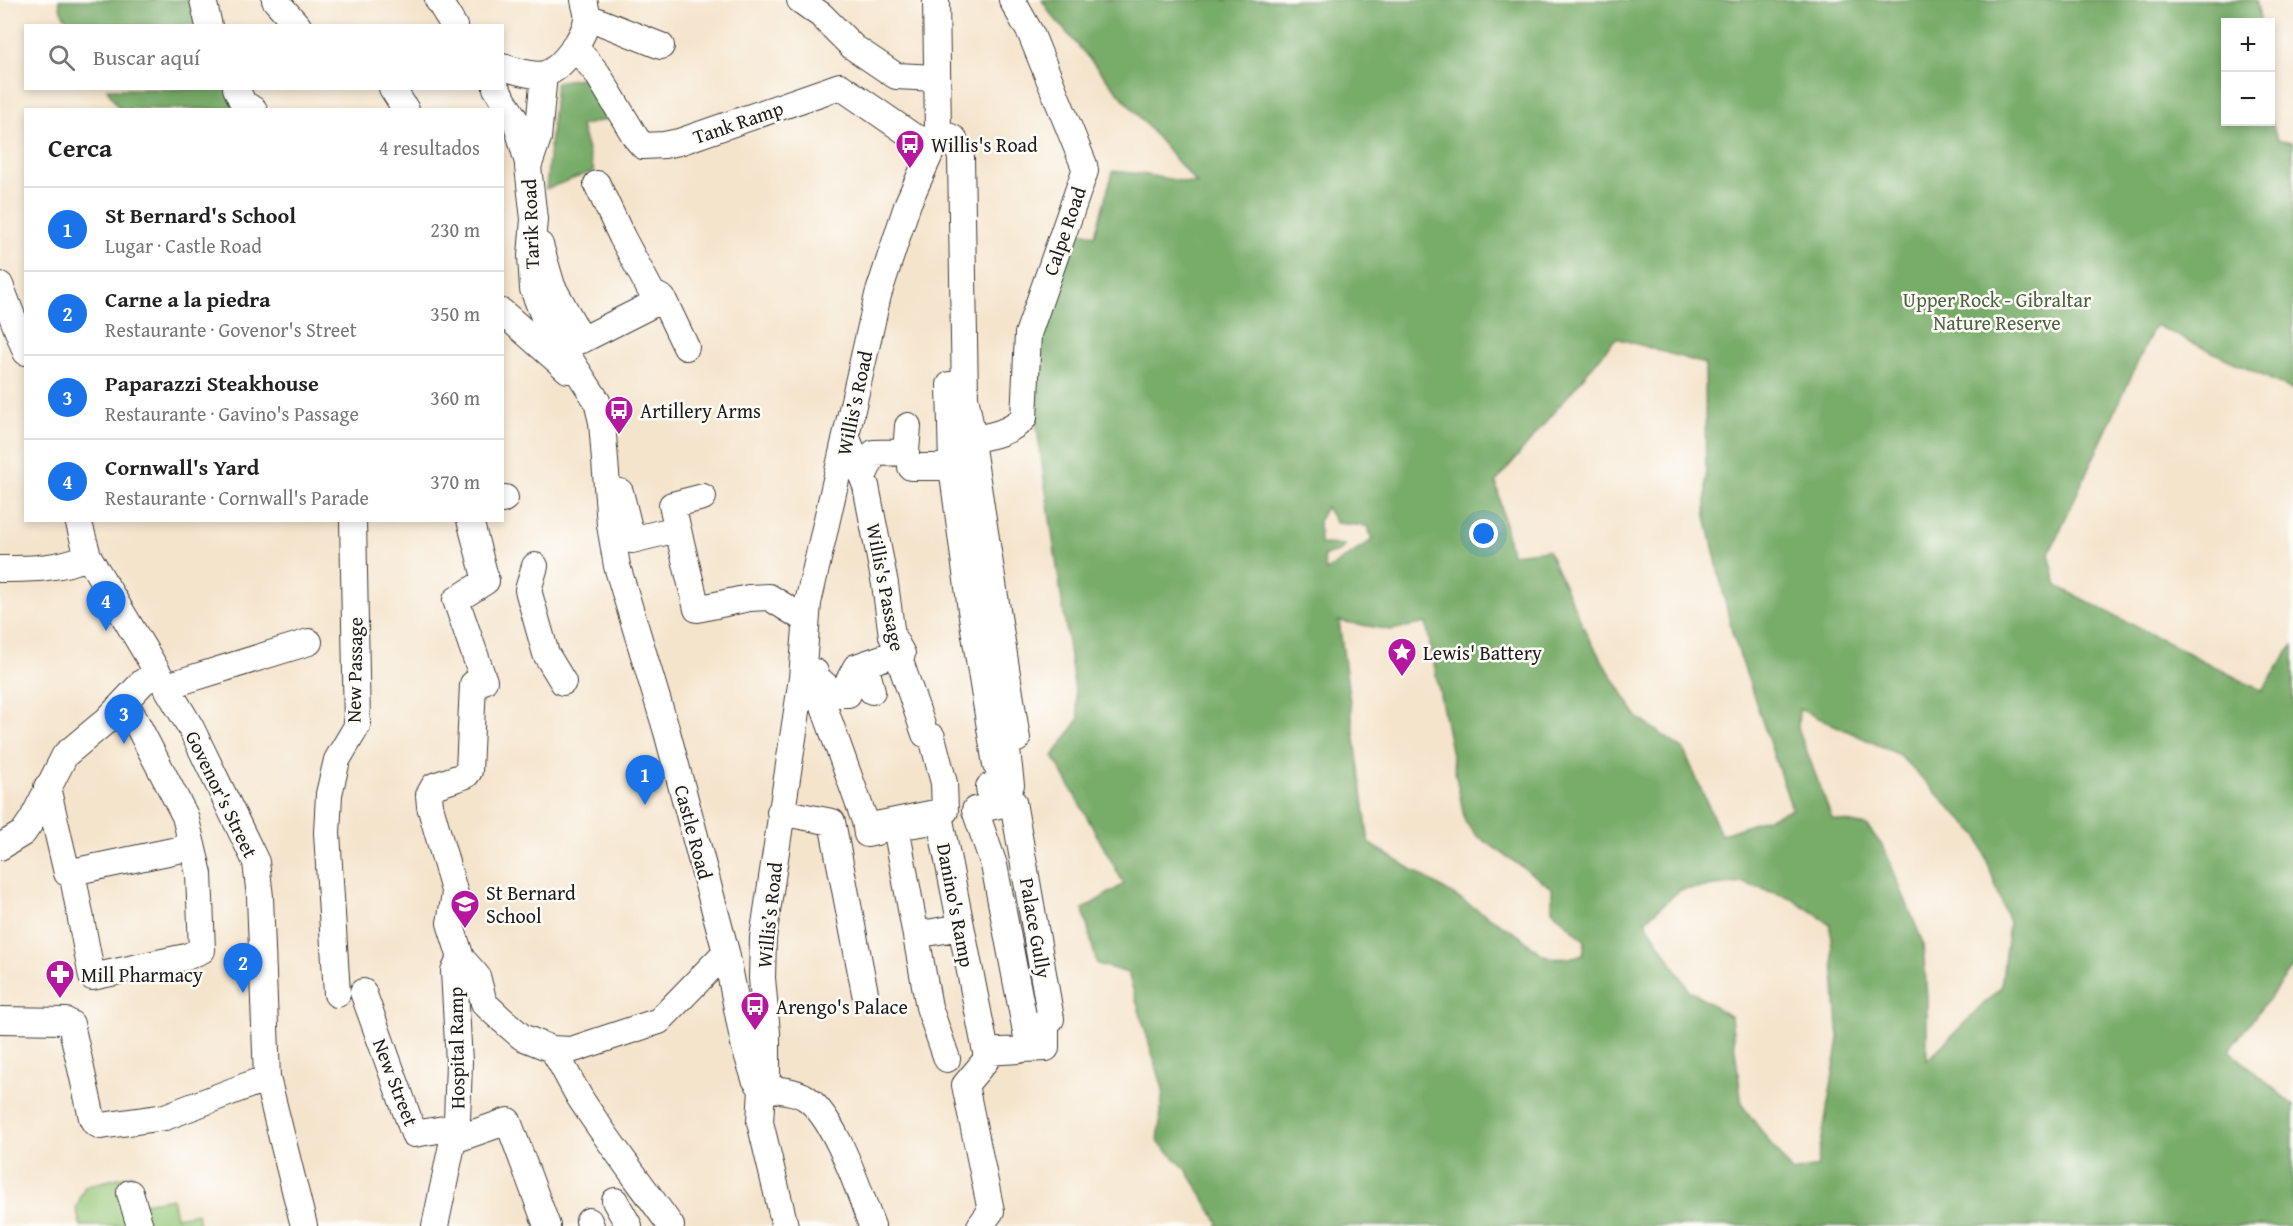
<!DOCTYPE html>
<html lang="es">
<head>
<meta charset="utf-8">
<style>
  :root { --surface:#fff; --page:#f6f6f6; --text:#222; --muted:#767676; --line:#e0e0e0; --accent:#1a73e8 }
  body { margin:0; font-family:"Gentium Book Plus",serif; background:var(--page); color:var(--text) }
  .controls { position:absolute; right:18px; top:18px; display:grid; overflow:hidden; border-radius:0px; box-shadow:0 3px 9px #0003 }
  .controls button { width:54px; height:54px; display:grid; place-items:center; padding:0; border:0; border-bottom:2px solid var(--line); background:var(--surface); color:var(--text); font:30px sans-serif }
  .you { position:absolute; left:1484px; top:534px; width:21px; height:21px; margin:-15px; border:4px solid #fff; border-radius:50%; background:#1a73e8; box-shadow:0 0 0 9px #1a73e833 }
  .badge { display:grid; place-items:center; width:39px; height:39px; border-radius:50%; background:var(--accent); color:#fff; font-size:20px; font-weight:700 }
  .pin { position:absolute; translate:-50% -50px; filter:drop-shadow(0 2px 3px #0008) }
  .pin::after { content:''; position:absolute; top:32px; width:21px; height:18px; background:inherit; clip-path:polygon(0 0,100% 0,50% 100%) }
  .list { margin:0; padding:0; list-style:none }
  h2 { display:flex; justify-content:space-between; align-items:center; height:78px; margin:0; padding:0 24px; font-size:26px }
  h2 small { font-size:20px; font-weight:400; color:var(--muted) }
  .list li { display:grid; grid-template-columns:39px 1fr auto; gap:18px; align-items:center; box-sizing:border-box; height:84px; padding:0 24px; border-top:2px solid var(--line) }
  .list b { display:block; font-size:22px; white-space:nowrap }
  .list p { margin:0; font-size:20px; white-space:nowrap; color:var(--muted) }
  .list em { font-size:20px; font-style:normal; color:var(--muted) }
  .icon { flex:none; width:33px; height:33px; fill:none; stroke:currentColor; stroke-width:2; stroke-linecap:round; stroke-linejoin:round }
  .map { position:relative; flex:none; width:2293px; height:1226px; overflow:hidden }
  .search { position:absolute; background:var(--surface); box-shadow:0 3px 9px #0003; left:24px; top:24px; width:480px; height:66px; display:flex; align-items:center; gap:15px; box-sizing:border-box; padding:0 21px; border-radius:0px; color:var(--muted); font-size:22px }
  .panel { position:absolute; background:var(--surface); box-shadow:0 3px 9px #0003; left:24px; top:108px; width:480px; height:414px; border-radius:0px }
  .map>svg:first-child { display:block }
  .green { fill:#95c879; stroke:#58724a; stroke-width:1.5 }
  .forest { fill:#78ac69; stroke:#4a6442; stroke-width:1.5; fill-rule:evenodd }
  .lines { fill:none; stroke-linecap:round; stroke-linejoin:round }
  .minor-casing { stroke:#3d3a36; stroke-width:28 }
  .minor { stroke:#fff; stroke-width:26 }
  .labels { text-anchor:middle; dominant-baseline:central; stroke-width:5; stroke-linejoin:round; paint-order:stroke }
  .street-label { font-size:20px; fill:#1c1c1c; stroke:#fdfcf7 }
  .poi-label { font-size:20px; fill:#1c1c1c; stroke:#fdfcf7; text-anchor:start }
  .park-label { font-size:20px; fill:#4c6141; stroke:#fdfcf7 }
</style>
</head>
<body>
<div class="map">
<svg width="2293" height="1226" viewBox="0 0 2293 1226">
  <rect width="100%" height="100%" fill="#fdfcf7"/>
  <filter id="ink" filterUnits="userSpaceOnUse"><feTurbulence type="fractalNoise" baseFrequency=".0167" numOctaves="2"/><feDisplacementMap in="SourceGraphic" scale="12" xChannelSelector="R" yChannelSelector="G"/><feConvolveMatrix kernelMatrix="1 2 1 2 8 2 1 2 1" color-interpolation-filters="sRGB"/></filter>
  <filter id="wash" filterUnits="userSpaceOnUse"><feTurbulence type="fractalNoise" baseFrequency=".008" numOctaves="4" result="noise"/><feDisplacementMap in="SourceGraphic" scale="24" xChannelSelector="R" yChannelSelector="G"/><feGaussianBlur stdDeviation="1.35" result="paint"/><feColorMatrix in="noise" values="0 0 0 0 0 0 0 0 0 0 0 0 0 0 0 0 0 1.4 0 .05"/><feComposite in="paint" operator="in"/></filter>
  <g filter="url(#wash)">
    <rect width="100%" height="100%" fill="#f5e4cc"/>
    <path class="green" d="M132 1175 139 1204 172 1198 176 1217 197 1213 200 1226H81L76 1209 85 1186Z"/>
    <path class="forest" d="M59 0H193L197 25H70L61 11Z
      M1042 0H2256L2261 22H2226V122L2271 120 2277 139 2293 142V390L2155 325 2049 554 2057 586 2262 691 2293 645V967L2229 1050 2293 1105V1226H1217L1218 1222 1186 1169 1158 1142 1163 1089 1128 973 1097 964 1083 909 1124 884 1053 756 1079 719 1036 422 1038 335 1071 230 1095 235 1113 171 1141 174 1197 184 1050 13ZM1616 338 1705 364 1706 516 1732 632 1792 809 1721 835 1684 750 1637 717 1589 639 1548 550 1511 554 1496 482ZM1326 507 1336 523 1368 526 1372 540 1326 571 1323 556 1339 552 1345 545 1320 544 1319 520ZM1339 621 1391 630 1426 623 1465 822 1476 835 1552 888V910L1585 941 1583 954C1553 965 1542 956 1520 936L1369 843ZM1799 709 1898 754 1978 836 2009 923 2001 987 1927 1060V998L1923 943 1884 848 1867 826 1832 819 1798 728ZM1743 883 1791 898 1830 924 1839 1039 1817 1167 1792 1172 1742 1105 1731 1017 1689 990 1645 921 1680 890Z
      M587 77 607 119 581 126 594 171 546 189 556 82Z
      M107 89H228L240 109H119Z"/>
  </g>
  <g filter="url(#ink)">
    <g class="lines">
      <g class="minor-casing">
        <path id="minor" d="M203 0 209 26
          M275 0 298 26
          M438 0 454 26
          M800 0 821 15 853 47 896 76 936 78
          M588 17 661 46
          M574 46 597 73 636 138 643 146 664 145 679 142 840 86 911 135 934 145
          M502 67C515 70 532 77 545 74 562 69 585 36 587 19 588 13 585 6 584 0
          M544 74 538 138 528 167 534 219 531 256 533 289 546 322 597 401 602 422 610 525 617 566 667 732 726 952 744 1044 755 1079 762 1089
          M236 88 243 103 254 110
          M392 88 406 110
          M496 88 516 121 528 163
          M938 131 954 139 961 157 965 397 973 439 972 448 1017 739 1006 742 1011 785 989 787 992 806
          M597 184 622 237 652 293 663 299 686 347
          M540 245 552 286 582 340 663 299
          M0 285 26 352
          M502 312 568 370
          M950 385 952 467 971 610 996 765
          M847 438 866 486 885 584 892 636 902 654 900 661 925 734 932 737 944 783 945 811 866 827
          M973 439C992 436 1011 432 1024 418L1028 334 1085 171 1084 165 1031 34 1012 0
          M911 467H952
          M863 477 874 453 906 452 908 426
          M620 492 632 540 677 529
          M703 497 672 505 697 609 749 598 769 597 806 620
          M502 500 505 498
          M78 520 88 556 191 728 256 862 260 897 267 1078 304 1226
          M470 520 486 581 456 600 484 681
          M535 566 528 590 546 654 563 682
          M0 569C30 569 61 569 88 556
          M865 664 872 691
          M803 669 820 696 865 821 867 834 876 832
          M815 672 816 677 835 694H848L847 684 856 667 891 655 900 661
          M167 686 309 642
          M47 787 67 873 192 847
          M780 812 832 822 865 993
          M0 847 23 833 32 820 65 755 107 720 143 682 157 673
          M72 872 92 977 186 957 202 950 199 874 185 816 125 701
          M916 935 961 927
          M461 958 477 976 484 1003 500 1018 522 1037 552 1049 571 1050 659 1021 726 952
          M363 992 414 1134 456 1127
          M337 994 327 833 329 794 337 760 357 726 353 520
          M0 1020 66 1021 71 1024 92 1118 95 1123 101 1126 165 1117 267 1078
          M552 1049C564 1066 571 1084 582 1101 610 1144 641 1184 671 1226
          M986 1052 1019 1050 1022 1049 1046 1048V1020L1051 1019 1013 802 975 810 994 865 1028 1042 1022 1049
          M947 1059 929 1007 896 827 940 820 986 1052V1060L965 1085 991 1211 980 1226
          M762 1089C776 1089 791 1090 803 1096 835 1114 859 1192 872 1226
          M454 1140 508 1121 547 1226
          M130 1193 140 1226
          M615 1201 629 1226
          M589 1221 591 1226
          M435 1226 457 1121 459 1062 454 971 461 958 450 923 455 894 430 806 429 795 434 786 466 775 469 771 473 684
          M785 1226 760 1122 762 1089 767 1073V1033L762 978 763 938 802 678 808 603 878 295 908 203 934 145 938 131 936 0"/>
      </g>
      <use href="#minor" class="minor"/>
    </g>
  </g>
  <defs>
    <g id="bus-pin" transform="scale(1.5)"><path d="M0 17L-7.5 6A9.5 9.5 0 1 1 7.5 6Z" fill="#b5179e" stroke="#fdfcf7"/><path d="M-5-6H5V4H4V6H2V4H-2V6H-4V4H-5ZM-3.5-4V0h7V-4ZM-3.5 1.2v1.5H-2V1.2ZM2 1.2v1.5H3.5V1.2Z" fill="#fff"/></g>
    <g id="sight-pin" transform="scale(1.5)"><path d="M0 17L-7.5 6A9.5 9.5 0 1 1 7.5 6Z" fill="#b5179e" stroke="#fdfcf7"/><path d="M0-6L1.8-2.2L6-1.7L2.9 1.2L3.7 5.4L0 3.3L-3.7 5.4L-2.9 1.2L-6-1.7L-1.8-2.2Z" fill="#fff"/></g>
    <g id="university-pin" transform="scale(1.5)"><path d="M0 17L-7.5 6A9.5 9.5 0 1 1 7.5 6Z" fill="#b5179e" stroke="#fdfcf7"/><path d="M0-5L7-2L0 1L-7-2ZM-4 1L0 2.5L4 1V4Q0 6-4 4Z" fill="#fff"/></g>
    <g id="pharmacy-pin" transform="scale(1.5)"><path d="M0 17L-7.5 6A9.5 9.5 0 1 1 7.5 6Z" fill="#b5179e" stroke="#fdfcf7"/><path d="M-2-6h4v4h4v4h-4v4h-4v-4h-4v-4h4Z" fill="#fff"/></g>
  </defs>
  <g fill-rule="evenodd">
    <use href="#bus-pin" x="910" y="144"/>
    <use href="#bus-pin" x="619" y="410"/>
    <use href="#sight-pin" x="1402" y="652"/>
    <use href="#university-pin" x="465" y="904"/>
    <use href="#pharmacy-pin" x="60" y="974"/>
    <use href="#bus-pin" x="755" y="1006"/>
  </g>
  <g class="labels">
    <g class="street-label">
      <text transform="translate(738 122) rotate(-19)">Tank Ramp</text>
      <text transform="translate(530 224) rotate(-92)">Tarik Road</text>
      <text transform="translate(1064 231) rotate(-71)">Calpe Road</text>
      <text transform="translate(854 403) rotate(-78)">Willis’s Road</text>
      <text transform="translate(886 587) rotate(79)">Willis's Passage</text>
      <text transform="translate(354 670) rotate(-89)">New Passage</text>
      <text transform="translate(222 794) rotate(64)">Govenor's Street</text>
      <text transform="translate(694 832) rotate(75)">Castle Road</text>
      <text transform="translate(956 905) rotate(79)">Danino's Ramp</text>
      <text transform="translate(769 915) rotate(-84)">Willis’s Road</text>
      <text transform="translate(1036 928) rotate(80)">Palace Gully</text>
      <text transform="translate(456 1048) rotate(-91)">Hospital Ramp</text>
      <text transform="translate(396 1082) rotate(69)">New Street</text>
    </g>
    <g class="poi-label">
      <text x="931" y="144">Willis's Road</text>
      <text x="640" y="410">Artillery Arms</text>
      <text x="1423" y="652">Lewis' Battery</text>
      <text x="486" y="892">St Bernard<tspan x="486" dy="23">School</tspan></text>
      <text x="81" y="974">Mill Pharmacy</text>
      <text x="776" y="1006">Arengo's Palace</text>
    </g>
    <g class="park-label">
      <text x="1997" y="299">Upper Rock - Gibraltar<tspan x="1997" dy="23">Nature Reserve</tspan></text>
    </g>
  </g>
</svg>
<div class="controls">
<button>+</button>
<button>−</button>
</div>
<div class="you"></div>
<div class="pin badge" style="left:645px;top:805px">1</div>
<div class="pin badge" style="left:243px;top:993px">2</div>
<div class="pin badge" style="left:124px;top:744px">3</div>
<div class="pin badge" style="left:106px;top:631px">4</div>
<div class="search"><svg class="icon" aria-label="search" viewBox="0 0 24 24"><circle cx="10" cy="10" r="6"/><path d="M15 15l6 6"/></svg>Buscar aquí</div>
<section class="panel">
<h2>Cerca<small>4 resultados</small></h2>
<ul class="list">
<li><span class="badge">1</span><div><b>St Bernard's School</b><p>Lugar · Castle Road</p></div><em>230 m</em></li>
<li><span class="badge">2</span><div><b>Carne a la piedra</b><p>Restaurante · Govenor's Street</p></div><em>350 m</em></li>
<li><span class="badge">3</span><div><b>Paparazzi Steakhouse</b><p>Restaurante · Gavino's Passage</p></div><em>360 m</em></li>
<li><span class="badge">4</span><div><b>Cornwall's Yard</b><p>Restaurante · Cornwall's Parade</p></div><em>370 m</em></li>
</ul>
</section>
</div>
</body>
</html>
